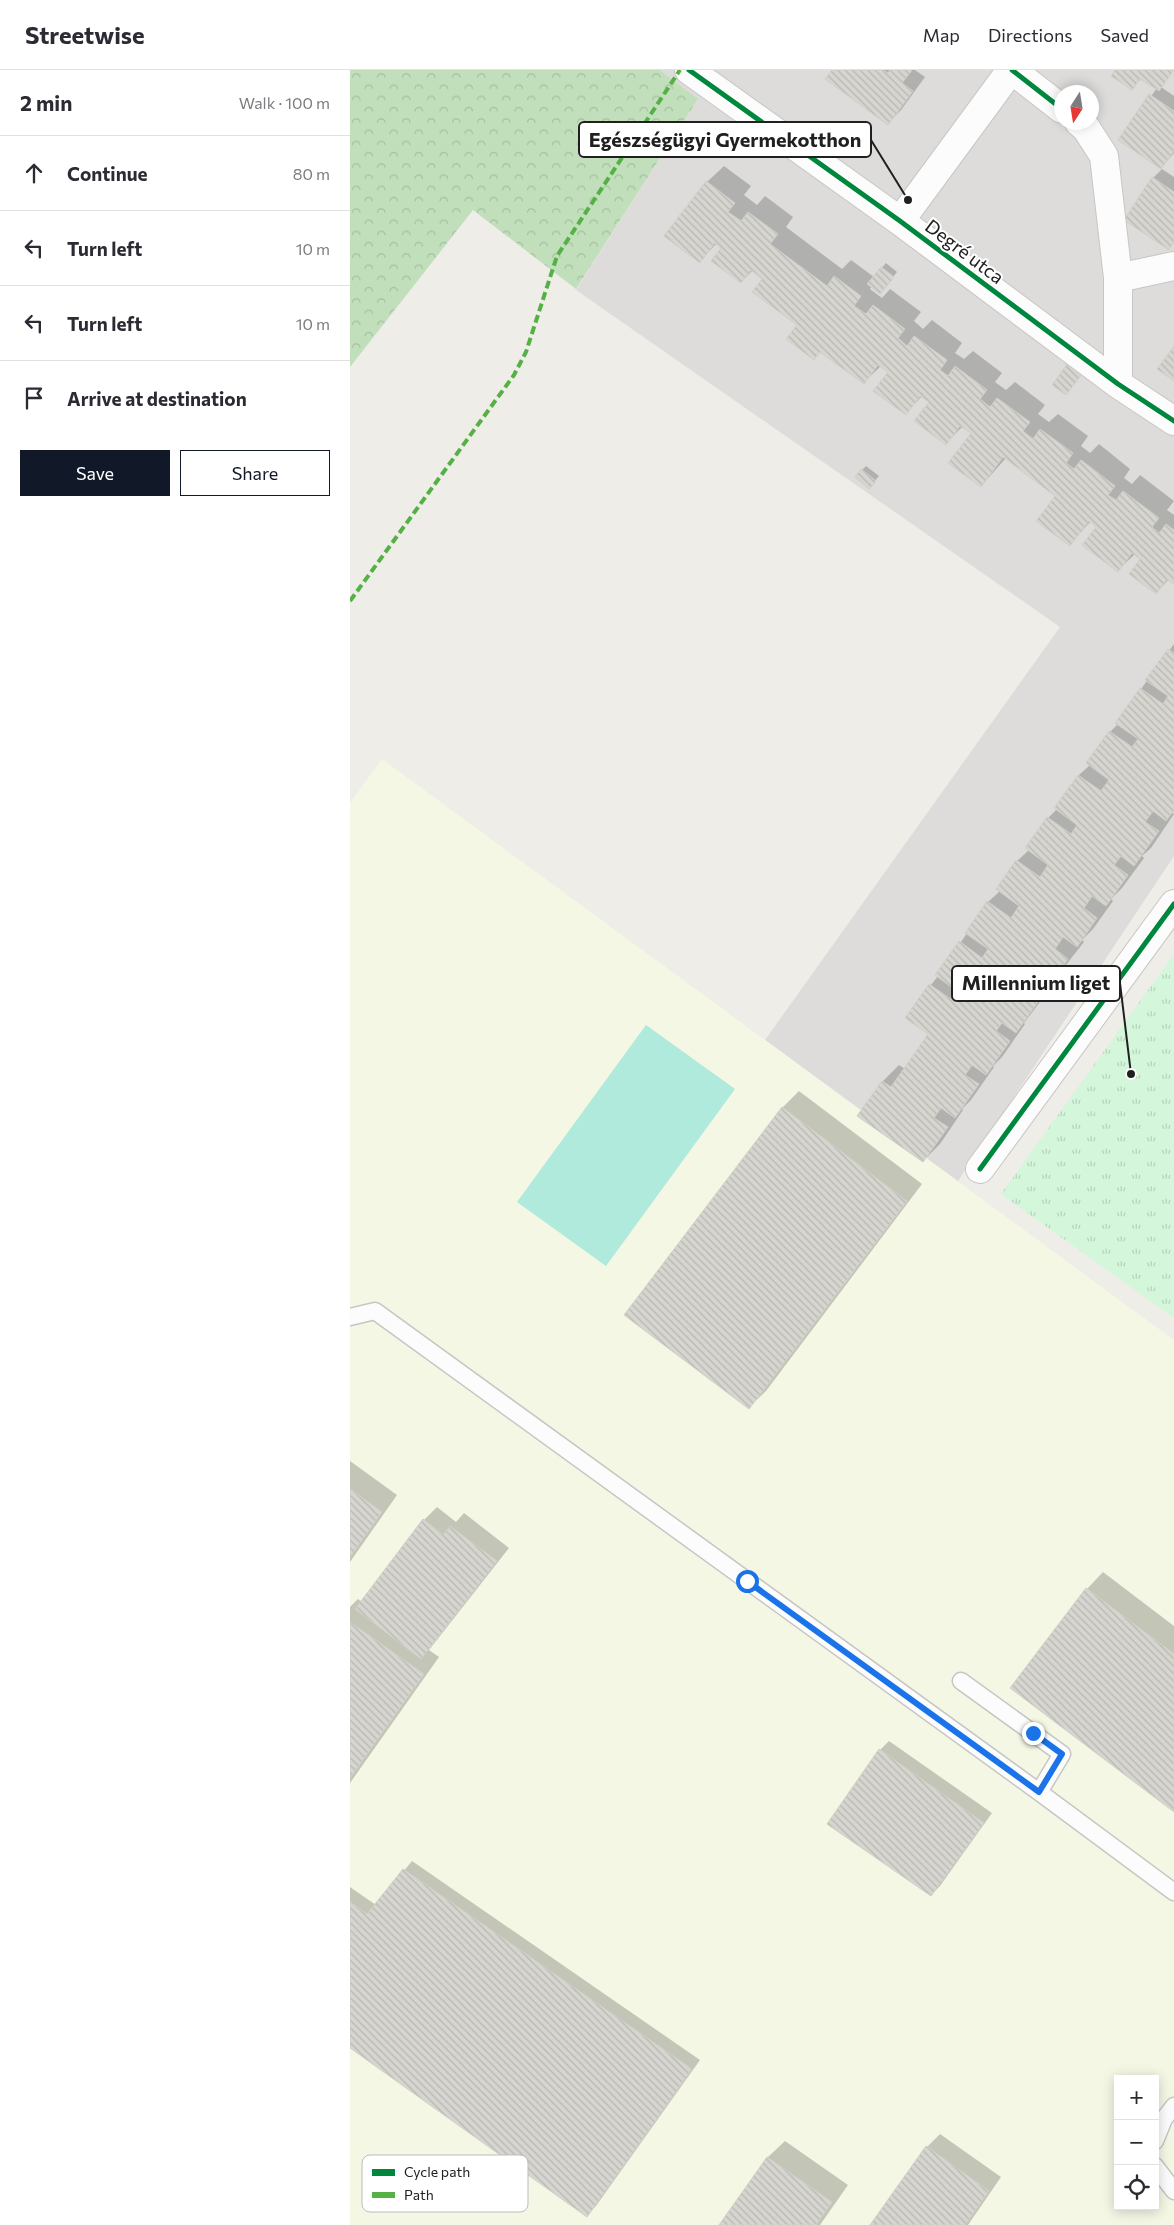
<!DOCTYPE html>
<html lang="en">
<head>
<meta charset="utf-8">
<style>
  :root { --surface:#fff; --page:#f2f2f3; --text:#2b2b33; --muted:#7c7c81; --line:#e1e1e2; --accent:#111827 }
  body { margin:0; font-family:Commissioner,sans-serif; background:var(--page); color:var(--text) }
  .controls { position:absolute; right:15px; bottom:15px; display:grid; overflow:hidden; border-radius:0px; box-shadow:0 2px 12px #0003 }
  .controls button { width:45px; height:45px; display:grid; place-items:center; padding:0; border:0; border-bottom:1px solid var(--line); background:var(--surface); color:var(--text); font:25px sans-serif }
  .compass { position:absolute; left:704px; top:15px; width:45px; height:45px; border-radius:50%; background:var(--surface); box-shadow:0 2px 12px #0003; rotate:192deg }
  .stop { position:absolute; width:15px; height:15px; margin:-11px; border:4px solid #1a73e8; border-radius:50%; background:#fff }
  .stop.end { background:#1a73e8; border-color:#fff; box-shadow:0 1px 5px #0008 }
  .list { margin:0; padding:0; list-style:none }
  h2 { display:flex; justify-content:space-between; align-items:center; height:65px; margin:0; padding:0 20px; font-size:21px }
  h2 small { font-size:16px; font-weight:400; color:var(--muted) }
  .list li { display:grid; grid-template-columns:32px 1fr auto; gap:15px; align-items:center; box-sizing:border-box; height:75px; padding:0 20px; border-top:1px solid var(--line) }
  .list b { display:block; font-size:19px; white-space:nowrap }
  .list em { font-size:16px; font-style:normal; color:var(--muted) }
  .actions { display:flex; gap:10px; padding:15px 20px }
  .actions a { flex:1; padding:11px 0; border:1px solid var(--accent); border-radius:0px; text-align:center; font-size:18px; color:var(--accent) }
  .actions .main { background:var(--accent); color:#fff }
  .icon { flex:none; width:28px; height:28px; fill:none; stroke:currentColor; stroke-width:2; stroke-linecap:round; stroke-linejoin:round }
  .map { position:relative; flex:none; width:824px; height:2155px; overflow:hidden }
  header { display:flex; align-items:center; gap:30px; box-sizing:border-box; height:70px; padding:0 25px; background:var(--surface); border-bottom:1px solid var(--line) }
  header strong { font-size:24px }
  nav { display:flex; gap:28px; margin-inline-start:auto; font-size:18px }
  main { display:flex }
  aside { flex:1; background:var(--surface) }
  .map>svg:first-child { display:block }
  .residential { fill:#dddcda; fill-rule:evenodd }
  .education { fill:#f4f7e4; fill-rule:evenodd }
  .forest { fill:url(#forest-crowns) }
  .park { fill:url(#park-tufts) }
  .pitch { fill:#afeadc }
  .shadow { fill:#0003 }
  .building { fill:url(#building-back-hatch); stroke:#d1cfc9 }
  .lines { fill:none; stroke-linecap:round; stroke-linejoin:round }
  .service-casing { stroke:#c7c6c4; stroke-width:19 }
  .minor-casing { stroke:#c7c6c4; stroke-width:30 }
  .service { stroke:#fcfcfc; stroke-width:16 }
  .minor { stroke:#fcfcfc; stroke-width:28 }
  .quiet { stroke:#55b145; stroke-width:4; stroke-dasharray:8 4; stroke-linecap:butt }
  .cycleway-casing { stroke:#fff; stroke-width:8 }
  .cycleway { stroke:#00873e; stroke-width:5 }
  .route { stroke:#1a73e8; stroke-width:6 }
  .labels { text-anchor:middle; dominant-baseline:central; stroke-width:4; stroke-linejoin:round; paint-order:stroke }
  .street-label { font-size:19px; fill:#202020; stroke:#fff }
  .key { fill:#fff; stroke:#bcbcbc; stroke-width:1 }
  .key-label { font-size:14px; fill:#202020 }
  .leader { fill:none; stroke:#202020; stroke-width:2 }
  .callout-dot { fill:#202020; stroke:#fff; stroke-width:2 }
  .callout { fill:#fff; stroke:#202020; stroke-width:2 }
  .callout-label { font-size:20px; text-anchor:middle; font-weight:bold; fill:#202020 }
</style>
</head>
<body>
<header>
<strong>Streetwise</strong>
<nav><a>Map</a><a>Directions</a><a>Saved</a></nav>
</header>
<main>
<aside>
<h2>2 min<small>Walk · 100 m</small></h2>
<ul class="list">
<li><svg class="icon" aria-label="ahead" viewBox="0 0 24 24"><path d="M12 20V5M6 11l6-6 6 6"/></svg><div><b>Continue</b></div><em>80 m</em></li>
<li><svg class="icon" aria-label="left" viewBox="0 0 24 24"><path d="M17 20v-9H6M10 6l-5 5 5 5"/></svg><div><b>Turn left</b></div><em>10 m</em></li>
<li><svg class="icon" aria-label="left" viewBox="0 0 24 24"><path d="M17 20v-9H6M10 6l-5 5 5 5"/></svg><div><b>Turn left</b></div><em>10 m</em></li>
<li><svg class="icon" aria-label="arrive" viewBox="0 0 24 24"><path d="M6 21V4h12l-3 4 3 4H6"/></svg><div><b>Arrive at destination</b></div></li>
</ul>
<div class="actions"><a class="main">Save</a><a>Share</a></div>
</aside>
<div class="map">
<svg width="824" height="2155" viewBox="0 0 824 2155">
  <defs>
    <pattern id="forest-crowns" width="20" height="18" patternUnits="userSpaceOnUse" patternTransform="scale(1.25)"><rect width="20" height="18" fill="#c1dfbb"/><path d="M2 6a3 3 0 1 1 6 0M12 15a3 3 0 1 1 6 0" fill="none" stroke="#a6bfa0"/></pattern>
    <pattern id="park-tufts" width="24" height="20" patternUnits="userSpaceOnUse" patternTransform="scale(1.25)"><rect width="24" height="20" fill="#d4f6db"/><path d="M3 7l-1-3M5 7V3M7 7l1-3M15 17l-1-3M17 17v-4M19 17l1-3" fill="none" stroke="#b6d3bc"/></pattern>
    <pattern id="building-back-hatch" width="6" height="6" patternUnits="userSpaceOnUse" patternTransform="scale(1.25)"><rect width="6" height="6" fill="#d7d5d0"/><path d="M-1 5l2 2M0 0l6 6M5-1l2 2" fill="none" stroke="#b8b7b2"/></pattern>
  </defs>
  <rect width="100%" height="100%" fill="#eeede8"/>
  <path class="residential" d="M310 0H824V786L608 1111 415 970 710 557 226 220 348 29ZM712 22H742V52H712Z"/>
  <path class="education" d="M32 689 824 1270V2155H0V733ZM768 2009H805V2136H768Z"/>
  <path class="forest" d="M0 0H310L348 29 226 219 123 140 0 297Z"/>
  <path class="park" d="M824 884V1248L651 1124Z"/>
  <path class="pitch" d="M296 955 385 1019 256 1196 167 1132Z"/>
  <path class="shadow" d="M483 0H565L575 7 551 40 538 53Z
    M767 0H824L811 17 824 26V83L811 98 770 70 807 18 792 8 782 18Z
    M374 96 401 116 394 125 407 135 415 126 443 147 436 157 492 199 501 190 524 207 536 193 547 202 534 218 522 216 520 219 532 228 540 219 571 242 564 251 573 259 582 250 612 273 605 283 614 289 623 281 652 303 645 312 656 320 665 312 695 335 688 344 699 352 708 344 738 366 731 376 740 383 749 374 780 399 774 408 782 414 790 405 824 431 817 440 824 445V513L819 509 806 523 792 489 785 484 768 500 748 457 741 451 720 474 706 425 656 388 631 416 622 363 613 356 596 373 580 332 572 326 556 343 539 302 531 296 514 312 449 254 414 209 403 200 391 212 373 177 367 173 350 191 357 112Z
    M812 99 824 107V173L818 179 775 149 803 108Z
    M516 396 529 406 523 413 512 400Z
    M824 574V741L822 743 824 744 801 778 792 786 794 788 772 818 761 829 763 831 743 859 732 870 734 872 704 910 705 912 674 953 675 954 652 987 643 996 644 997 621 1030 612 1039 613 1040 590 1074 573 1091 533 1011 549 995 555 999 580 964 556 947 588 906 638 832 650 821 667 791 679 780 698 748 707 739 705 738 729 705 740 695 760 662 768 654 766 653Z
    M449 1021 572 1114 416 1321 399 1337 276 1245 433 1037Z
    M0 1391 47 1425 0 1492Z
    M87 1437 106 1452 114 1443 159 1478 79 1580 89 1587 0 1713V1537L8 1529 12 1532 74 1450Z
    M753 1502 824 1556V1740L737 1519Z
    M539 1671 642 1743 590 1816 581 1825 479 1753 530 1680Z
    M62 1791 350 1990 246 2136 237 2145 0 1977V1817L26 1835Z
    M590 2064 651 2107 618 2155H522L577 2077Z
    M435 2071 498 2115 470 2155H371L418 2087Z"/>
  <path class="building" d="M482 0H533L538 3 540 0H562L552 13 563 21 538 55 475 9Z
    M765 0H824L809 21 790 9 782 20 761 6Z
    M799 24 824 41V81L811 99 768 70Z
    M802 107 824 122V172L819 180 774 150Z
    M356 111 385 133 378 142 391 151 398 142 428 164 420 174 477 216 484 206 511 226 504 236 516 244 523 235 555 259 548 268 557 276 564 266 597 290 590 300 598 306 605 296 637 320 630 329 640 337 647 328 680 352 673 361 683 369 690 359 723 383 716 393 724 399 731 390 765 416 758 425 766 430 773 421 809 448 802 457 809 463 816 454 824 460V515L817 509 806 524 779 504 790 489 782 483 768 502 732 475 746 457 739 451 720 476 686 451 705 426 653 387 631 417 598 393 621 363 610 356 596 375 564 351 579 332 570 326 556 345 523 321 538 302 528 295 514 314 470 282 464 290 436 269 447 255 402 222 412 209 401 200 391 213 361 191 371 178 365 173 350 193 314 166Z
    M531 197 544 207 530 224 517 214Z
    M824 276V311L807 299Z
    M718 293 732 304 716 325 702 315Z
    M511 399 526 411 519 419 505 407Z
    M818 579 824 583V740L816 751 803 741 795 752 809 761 784 796 771 786 764 795 778 805 756 836 742 826 734 838 747 848 727 877 713 867 705 879 718 889 696 920 682 910 676 919 690 929 666 963 652 953 646 961 660 971 636 1005 622 995 615 1005 629 1014 605 1048 591 1038 584 1048 598 1057 573 1092 507 1046 532 1011 541 1017 578 964 555 948 579 914 602 930 608 922 585 905 609 871 632 888 638 879 615 863 637 831 661 848 669 836 646 819 666 790 690 807 698 795 675 778 697 747 721 764 727 755 704 738 728 705 751 721 759 710 736 693 759 661 782 677 788 669 765 653 790 618 813 634 818 626 795 610Z
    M432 1037 557 1131 399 1339 274 1245Z
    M0 1419 32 1442 0 1487Z
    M73 1449 93 1465 100 1456 147 1491 71 1589 5 1539Z
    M736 1518 824 1584V1742L660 1618Z
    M0 1552 74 1604 0 1708Z
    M529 1679 634 1753 581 1826 477 1754Z
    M53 1799 342 1999 237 2147 0 1978V1832L17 1844Z
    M0 1832 17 1844 0 1869Z
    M576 2076 639 2121 615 2155H520Z
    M417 2087 482 2132 466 2155H369Z"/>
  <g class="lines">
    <g class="service-casing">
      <path id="service" d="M0 1247 25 1241 689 1722 824 1822
        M611 1611 712 1684 689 1722
        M805 2071 814 2049 824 2036
        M805 2096 824 2121"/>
    </g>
    <g class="minor-casing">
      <path id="minor" d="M339 0 550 151 768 314 824 351
        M662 0 712 39
        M729 52 736 58 754 86 768 208V314
        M550 151 661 0
        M768 208 824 196
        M630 1099 824 834"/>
    </g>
    <use href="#service" class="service"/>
    <use href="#minor" class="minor"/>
    <path class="quiet" d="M0 531 164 305 176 282 207 186 330 0"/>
    <g class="cycleway-casing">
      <path id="cycleway" d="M339 0 550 151 768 314 824 351
        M662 0 712 39
        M630 1099 824 834"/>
    </g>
    <use href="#cycleway" class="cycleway"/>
  </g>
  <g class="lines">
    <path class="route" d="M397 1511 689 1722 712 1684 683 1663"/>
  </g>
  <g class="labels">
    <g class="street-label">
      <text transform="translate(615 181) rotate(37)">Degré utca</text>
    </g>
  </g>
  <rect x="12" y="2085" width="166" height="57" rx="8" class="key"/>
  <rect x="22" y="2099" width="23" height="7" fill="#00873e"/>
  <rect x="22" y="2122" width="23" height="6" fill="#55b145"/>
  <g class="key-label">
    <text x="54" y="2107">Cycle path</text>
    <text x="54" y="2130">Path</text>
  </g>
  <path class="leader" d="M558 130L521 70M781 1004L770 913"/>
  <g class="callout-dot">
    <circle cx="558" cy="130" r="5"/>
    <circle cx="781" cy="1004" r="5"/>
  </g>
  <g class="callout">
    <rect x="229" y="52" width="292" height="35" rx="5"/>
    <rect x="602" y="896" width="168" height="35" rx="5"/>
  </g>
  <g class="callout-label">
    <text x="375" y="77">Egészségügyi Gyermekotthon</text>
    <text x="686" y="920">Millennium liget</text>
  </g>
</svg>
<div class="controls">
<button>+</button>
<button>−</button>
<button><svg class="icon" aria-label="locate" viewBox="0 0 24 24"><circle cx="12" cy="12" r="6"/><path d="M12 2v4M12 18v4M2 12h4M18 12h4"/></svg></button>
</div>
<svg class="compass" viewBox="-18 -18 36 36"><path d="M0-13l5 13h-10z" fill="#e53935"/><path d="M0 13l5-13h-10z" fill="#7c7c81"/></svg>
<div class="stop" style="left:397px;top:1511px"></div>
<div class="stop end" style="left:683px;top:1663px"></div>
</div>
</main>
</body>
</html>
